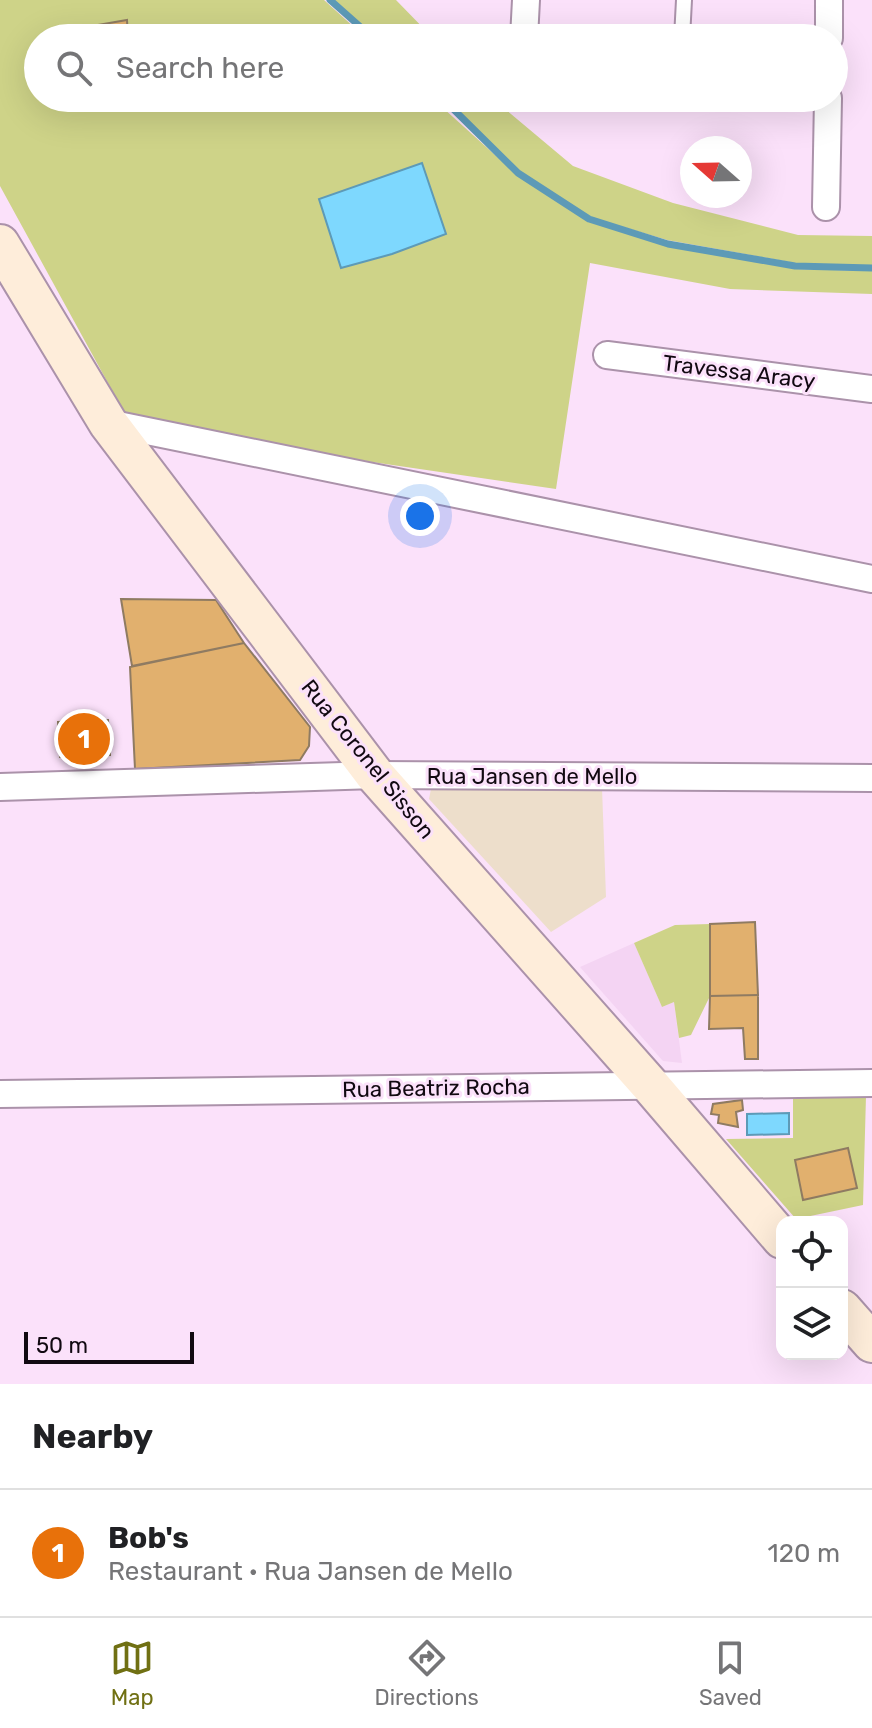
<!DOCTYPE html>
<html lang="en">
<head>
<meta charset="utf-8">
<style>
  :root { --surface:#fff; --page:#f2f2f2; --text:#202124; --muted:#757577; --line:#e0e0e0; --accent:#707013 }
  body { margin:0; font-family:Rubik,sans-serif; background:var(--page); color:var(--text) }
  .controls { position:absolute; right:24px; bottom:24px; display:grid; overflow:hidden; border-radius:16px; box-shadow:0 8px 32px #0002 }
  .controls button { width:72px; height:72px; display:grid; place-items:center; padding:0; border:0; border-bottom:2px solid var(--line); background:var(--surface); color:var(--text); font:40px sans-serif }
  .compass { position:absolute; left:680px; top:136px; width:72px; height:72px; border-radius:50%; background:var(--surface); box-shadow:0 8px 32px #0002; rotate:290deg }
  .scale { position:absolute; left:24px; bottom:20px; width:170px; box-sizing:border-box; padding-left:8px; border:4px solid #110911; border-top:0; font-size:22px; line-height:28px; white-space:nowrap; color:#110911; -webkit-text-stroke:6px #fbe1fa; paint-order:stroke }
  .you { position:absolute; left:420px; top:516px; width:28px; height:28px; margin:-20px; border:6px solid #fff; border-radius:50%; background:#1a73e8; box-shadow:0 0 0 12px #1a73e833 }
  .badge { display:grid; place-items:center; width:52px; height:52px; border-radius:50%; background:var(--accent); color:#fff; font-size:26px; font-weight:700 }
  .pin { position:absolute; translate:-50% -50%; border:4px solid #fff; box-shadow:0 2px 8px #0006 }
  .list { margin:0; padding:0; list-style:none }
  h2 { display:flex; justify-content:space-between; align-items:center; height:104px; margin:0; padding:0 32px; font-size:34px }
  h2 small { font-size:26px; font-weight:400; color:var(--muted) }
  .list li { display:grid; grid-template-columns:52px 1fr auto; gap:24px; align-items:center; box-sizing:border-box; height:128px; padding:0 32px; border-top:2px solid var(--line) }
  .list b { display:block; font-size:30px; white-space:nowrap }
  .list p { margin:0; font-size:26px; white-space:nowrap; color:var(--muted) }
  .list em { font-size:26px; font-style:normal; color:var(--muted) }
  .icon { flex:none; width:44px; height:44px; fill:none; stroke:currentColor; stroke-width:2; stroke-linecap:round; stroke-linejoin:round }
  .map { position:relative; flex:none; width:872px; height:1384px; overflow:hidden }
  .search { position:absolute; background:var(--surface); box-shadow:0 8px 32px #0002; left:24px; right:24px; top:24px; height:88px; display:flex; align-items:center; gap:20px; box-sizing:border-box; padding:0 28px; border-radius:44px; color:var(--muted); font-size:30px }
  .sheet { height:232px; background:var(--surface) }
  nav { display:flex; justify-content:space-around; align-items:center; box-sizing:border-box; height:112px; border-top:2px solid var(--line); background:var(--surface); font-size:22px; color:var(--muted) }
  nav a { display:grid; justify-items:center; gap:4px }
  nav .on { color:var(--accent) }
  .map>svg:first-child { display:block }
  .built { fill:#f4d4f3 }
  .industrial { fill:#eddecb }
  .green { fill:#ced388 }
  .water { fill:#7ed8fe; stroke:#5d9ab7; stroke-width:2 }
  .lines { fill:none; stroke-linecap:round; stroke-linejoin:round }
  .stream { stroke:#5d9ab7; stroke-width:7 }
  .building { fill:#e1b06e; stroke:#8f7b62; stroke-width:2 }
  .service-casing { stroke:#ab92aa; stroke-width:18 }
  .minor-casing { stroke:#ab92aa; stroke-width:30 }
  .secondary-casing { stroke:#ab92aa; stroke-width:42 }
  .service { stroke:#fff; stroke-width:14 }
  .minor { stroke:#fff; stroke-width:26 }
  .secondary { stroke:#feedda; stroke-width:38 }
  .labels { text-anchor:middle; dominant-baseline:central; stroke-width:6; stroke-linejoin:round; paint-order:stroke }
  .street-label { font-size:22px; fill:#110911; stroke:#fbe1fa }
</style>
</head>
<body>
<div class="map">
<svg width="872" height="1384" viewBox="0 0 872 1384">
  <rect width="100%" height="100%" fill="#fbe1fa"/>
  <path class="built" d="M634 943 662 1007 674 1002 682 1063 663 1061 580 967Z"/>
  <path class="industrial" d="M437 785 602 788 606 897 551 932 429 799 431 789Z"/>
  <path class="green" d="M0 0H324L366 38H38V98H432L516 174 589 219 667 246 795 269 872 271V294L730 289 590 263 556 489 372 462 126 416 0 186Z
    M333 0H396L433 38H376Z
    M445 98H492L573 166 673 203 798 235 872 236V266L795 263 667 240 590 217 520 171Z
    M710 924V996L691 1035 679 1038 674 1002 662 1007 634 943 675 925Z
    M866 1096 863 1205 796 1219 726 1139 793 1138V1097Z"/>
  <path class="water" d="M422 163 446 234 392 254 341 268 319 199Z
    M789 1113V1134L747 1135V1114Z"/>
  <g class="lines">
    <path class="stream" d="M330 0 373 38
      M442 98 518 173 589 219 668 244 795 266 872 268"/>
  </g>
  <path class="building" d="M127 20 128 38H57V32Z
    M121 599 216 600 244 643 132 666Z
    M244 643 310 727 309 746 300 760 135 769 130 667Z
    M108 720 110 755 60 757 58 722Z
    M755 922 758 995 710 996V924Z
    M758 995V1059H745L743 1028 709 1029 710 996Z
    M742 1100 743 1110 736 1112 738 1127 718 1123 719 1115 711 1114 713 1104Z
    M848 1148 857 1188 803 1200 795 1160Z"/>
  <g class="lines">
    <g class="service-casing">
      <path id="service" d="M682 38 684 0"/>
    </g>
    <g class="minor-casing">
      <path id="minor" d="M524 38 526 0
        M829 38V0
        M826 207 828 98
        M607 355 872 389
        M108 423 872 579
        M0 787 375 775 872 778
        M0 1094 872 1083"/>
    </g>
    <g class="secondary-casing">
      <path id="secondary" d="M0 244 108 423 375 775 650 1085 782 1239
        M842 1309 872 1343"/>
    </g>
    <use href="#service" class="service"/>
    <use href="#minor" class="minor"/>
    <use href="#secondary" class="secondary"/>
  </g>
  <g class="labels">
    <g class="street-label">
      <text transform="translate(739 372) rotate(7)">Travessa Aracy</text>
      <text transform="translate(368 759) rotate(51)">Rua Coronel Sisson</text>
      <text x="532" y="776">Rua Jansen de Mello</text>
      <text transform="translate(436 1088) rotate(-1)">Rua Beatriz Rocha</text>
    </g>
  </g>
</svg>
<div class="controls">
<button><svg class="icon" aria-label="locate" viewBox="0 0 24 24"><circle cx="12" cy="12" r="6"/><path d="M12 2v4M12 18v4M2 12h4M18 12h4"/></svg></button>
<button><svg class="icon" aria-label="layers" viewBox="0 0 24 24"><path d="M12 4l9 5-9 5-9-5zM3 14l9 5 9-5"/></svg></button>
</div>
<svg class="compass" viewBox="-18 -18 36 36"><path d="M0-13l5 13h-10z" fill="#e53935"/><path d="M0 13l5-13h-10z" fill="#757577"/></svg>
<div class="scale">50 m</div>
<div class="you"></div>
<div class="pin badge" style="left:84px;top:739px;background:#e8710a">1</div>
<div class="search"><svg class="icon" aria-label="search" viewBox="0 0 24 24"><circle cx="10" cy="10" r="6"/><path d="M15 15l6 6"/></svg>Search here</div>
</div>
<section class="sheet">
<h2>Nearby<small></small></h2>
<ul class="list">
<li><span class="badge" style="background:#e8710a">1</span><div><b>Bob's</b><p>Restaurant · Rua Jansen de Mello</p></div><em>120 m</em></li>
</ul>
</section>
<nav>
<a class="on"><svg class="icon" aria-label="map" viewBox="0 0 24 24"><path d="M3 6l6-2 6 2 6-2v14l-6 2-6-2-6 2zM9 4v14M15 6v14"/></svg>Map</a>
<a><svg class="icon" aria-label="directions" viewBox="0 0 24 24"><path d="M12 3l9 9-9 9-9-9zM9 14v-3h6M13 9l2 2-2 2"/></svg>Directions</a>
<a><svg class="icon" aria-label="saved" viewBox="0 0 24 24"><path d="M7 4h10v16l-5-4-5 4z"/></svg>Saved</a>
</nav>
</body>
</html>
